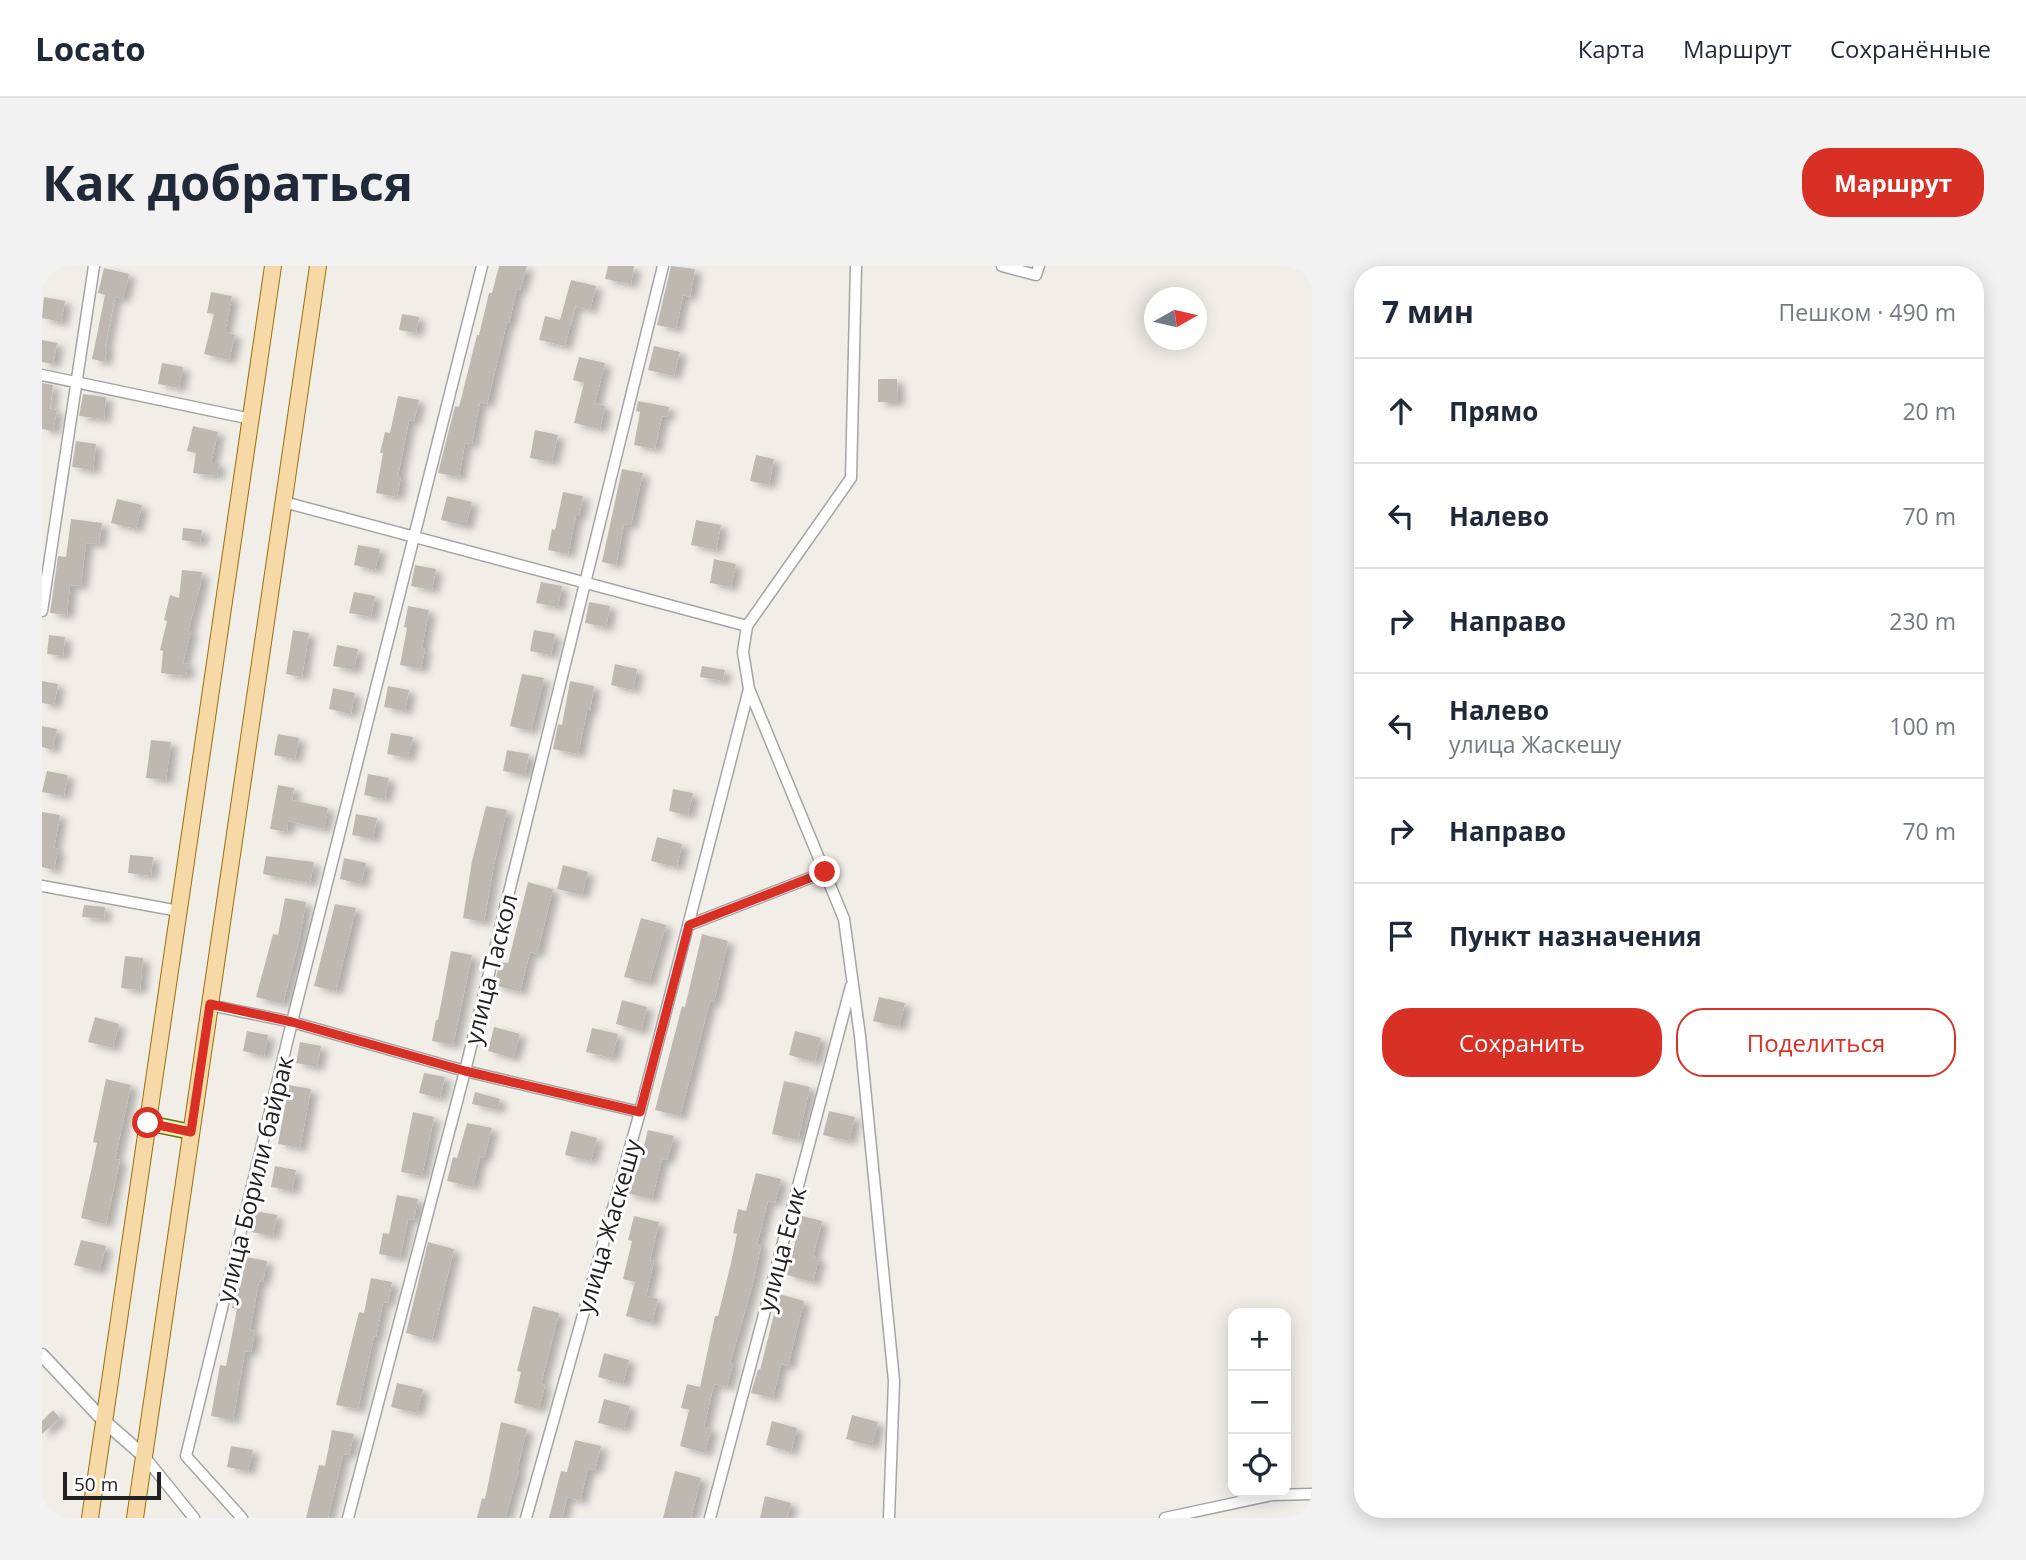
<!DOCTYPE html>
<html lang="ru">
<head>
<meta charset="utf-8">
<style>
  :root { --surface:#fff; --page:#f2f2f3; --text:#1f2937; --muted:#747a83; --line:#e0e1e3; --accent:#d93025 }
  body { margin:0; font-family:"Open Sans",sans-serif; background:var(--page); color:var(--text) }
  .controls { position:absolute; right:21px; bottom:21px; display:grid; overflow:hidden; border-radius:14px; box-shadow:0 4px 18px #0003 }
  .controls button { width:63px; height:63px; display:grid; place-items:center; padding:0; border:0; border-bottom:2px solid var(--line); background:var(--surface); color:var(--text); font:35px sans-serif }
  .compass { position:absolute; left:1102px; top:21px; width:63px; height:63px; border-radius:50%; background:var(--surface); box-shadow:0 4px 18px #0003; rotate:82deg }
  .scale { position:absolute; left:21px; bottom:18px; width:98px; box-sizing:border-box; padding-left:7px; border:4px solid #212121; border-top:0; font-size:19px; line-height:24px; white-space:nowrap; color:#212121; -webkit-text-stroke:5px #fff; paint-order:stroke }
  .stop { position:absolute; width:21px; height:21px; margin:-16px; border:5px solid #d93025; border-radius:50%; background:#fff }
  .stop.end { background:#d93025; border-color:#fff; box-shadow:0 2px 7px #0008 }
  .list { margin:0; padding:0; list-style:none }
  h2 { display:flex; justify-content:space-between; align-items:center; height:91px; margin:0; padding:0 28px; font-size:30px }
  h2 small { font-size:23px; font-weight:400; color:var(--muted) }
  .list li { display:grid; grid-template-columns:46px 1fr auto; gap:21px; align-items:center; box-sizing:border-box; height:105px; padding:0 28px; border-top:2px solid var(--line) }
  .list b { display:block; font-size:26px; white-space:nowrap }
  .list p { margin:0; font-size:23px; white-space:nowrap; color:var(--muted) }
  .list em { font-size:23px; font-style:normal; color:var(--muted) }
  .actions { display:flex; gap:14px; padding:21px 28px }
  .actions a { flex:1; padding:16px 0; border:2px solid var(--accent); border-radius:28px; text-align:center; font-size:24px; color:var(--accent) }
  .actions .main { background:var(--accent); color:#fff }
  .icon { flex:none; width:38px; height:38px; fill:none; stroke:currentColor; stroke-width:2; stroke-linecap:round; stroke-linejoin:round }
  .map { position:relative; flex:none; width:1270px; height:1252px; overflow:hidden; border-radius:28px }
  header { display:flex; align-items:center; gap:42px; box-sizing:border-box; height:98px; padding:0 35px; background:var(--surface); border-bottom:2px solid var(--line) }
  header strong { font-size:33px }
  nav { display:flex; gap:38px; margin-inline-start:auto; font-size:24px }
  .intro { display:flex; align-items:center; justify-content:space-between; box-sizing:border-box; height:168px; padding:0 42px }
  h1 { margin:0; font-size:49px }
  .button { padding:18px 32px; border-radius:28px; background:var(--accent); color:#fff; font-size:24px; font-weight:700 }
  main { display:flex; gap:42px; padding:0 42px }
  aside { flex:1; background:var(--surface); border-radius:28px; box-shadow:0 4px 18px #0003 }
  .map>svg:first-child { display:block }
  .building { fill:#beb8b1; filter:url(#shadow) }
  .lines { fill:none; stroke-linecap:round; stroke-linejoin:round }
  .minor-casing { stroke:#a5a5a5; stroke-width:13 }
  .tertiary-casing { stroke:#a5a5a5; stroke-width:15 }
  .secondary-casing { stroke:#62740c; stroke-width:17 }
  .primary-casing { stroke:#946f0a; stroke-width:18 }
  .minor { stroke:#fff; stroke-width:10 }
  .tertiary { stroke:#fff; stroke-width:12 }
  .secondary { stroke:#f0f6c1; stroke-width:14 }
  .primary { stroke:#f6d9a7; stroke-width:16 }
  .route { stroke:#d93025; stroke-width:9 }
  .labels { text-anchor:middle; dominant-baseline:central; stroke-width:6; stroke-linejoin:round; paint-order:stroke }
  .street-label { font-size:24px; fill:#212121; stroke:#fff }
</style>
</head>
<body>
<header>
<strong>Locato</strong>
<nav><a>Карта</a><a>Маршрут</a><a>Сохранённые</a></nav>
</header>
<div class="intro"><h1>Как добраться</h1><a class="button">Маршрут</a></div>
<main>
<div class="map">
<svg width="1270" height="1252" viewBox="0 0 1270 1252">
  <defs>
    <filter id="shadow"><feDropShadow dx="7" dy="4" stdDeviation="3.5" flood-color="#0004"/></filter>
  </defs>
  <rect width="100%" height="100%" fill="#f1eee8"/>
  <path class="building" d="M457 0H485L478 24 475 23 467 57 465 56 445 138 438 136 430 178 423 177 417 211 396 207 413 140 417 141 435 69H437L447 27H450Z
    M566 0H592L589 18 563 13Z
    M629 0 653 3 648 31 641 29 634 63 615 59Z
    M62 2 87 8 81 33 73 31 63 81H65L63 96 50 93 63 29 56 27Z
    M529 14 554 20 548 44 533 40 523 80 497 74 503 50 518 54Z
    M169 26 190 30 183 66 193 69 187 94 162 88 172 48 165 47Z
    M2 31 23 35 19 56 0 52Z
    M360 48 377 51 374 67 357 64Z
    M0 74 15 77 11 98 0 96Z
    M612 80 638 86 632 110 606 104Z
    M537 91 563 97 553 137 563 140 558 163 532 157 542 117 531 114Z
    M120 97 141 101 137 122 116 118Z
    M836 113H855L856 136H836Z
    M0 117 11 119 8 143 15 144 11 165 0 163Z
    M41 128 64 131 62 153 37 150Z
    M356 130 377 134 372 155 367 154 356 210H359L355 231 334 227 341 187H338L343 166 348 167Z
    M596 135 627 141 625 151 620 150 613 183 592 179 598 146 594 145Z
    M151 160 176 166 169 197H177L175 210 151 207 154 187 145 185Z
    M493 164 516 169 510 196 488 192Z
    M34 175 54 178 51 204 30 201Z
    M714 189 732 193 727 219 708 215Z
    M580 203 601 207 589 259 582 258 574 299 560 296Z
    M521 226 541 230 537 250H534L526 288 506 284 510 263 513 264Z
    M405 230 430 236 424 260 399 254Z
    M75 233 100 239 94 263 69 257Z
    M29 253 60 257 57 278 44 277 39 320 28 319 25 349 8 347 16 290 24 291Z
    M654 254 679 259 674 284 649 279Z
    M141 262 160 264 158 277 140 274Z
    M316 279 338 283 333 304 312 299Z
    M672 293 694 298 689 321 668 317Z
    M373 299 394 303 390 324 369 320Z
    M140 304 160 306 158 321 146 365H149L141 397 146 398 144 410 119 407 121 385 118 384 125 355 122 354 128 329 137 332Z
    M499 316 520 320 516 341 494 337Z
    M312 326 333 330 329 351 307 347Z
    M547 336 568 340 564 361 543 357Z
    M366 340 387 344 380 382 383 383 379 403 358 399 365 362 362 361Z
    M251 364 267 367 260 411 244 408Z
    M492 364 513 368 509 389 488 385Z
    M7 369 23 371 21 390 5 388Z
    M295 379 316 383 312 404 291 400Z
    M573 398 595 403 591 424 569 419Z
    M660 400 683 404 681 415 658 411Z
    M480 408 502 412 489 465 468 460Z
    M0 415 16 418 12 439 0 437Z
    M528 415 552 420 548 445H545L536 488 511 483 516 458 520 459Z
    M346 420 367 424 363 445 342 441Z
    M291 422 313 427 309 448 287 443Z
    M0 460 15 463 10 484 0 481Z
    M349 467 371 471 366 492 345 488Z
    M236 468 257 472 253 493 232 489Z
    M109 474 129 476 124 514 104 512Z
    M465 484 487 488 483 509 461 505Z
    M5 505 26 509 22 530 0 526Z
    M326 508 347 512 343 533 322 529Z
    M236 519 252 522 250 534 286 542 282 563 246 555 245 566 228 563Z
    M631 523 651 527 646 549 627 545Z
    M444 540 465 544 452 598 442 656 421 652 430 595Z
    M0 546 18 549 12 582 16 583 12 604 0 601Z
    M314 548 335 552 331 573 310 569Z
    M615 571 640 578 635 601 609 595Z
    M88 589 111 591 109 610 86 607Z
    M224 590 272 596 268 617 221 608Z
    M302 592 324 597 319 618 298 613Z
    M521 599 546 606 540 629 515 623Z
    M486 616 511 623 495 688 488 686 478 726 452 719 458 696 466 697Z
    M243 632 264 636 257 675 241 738 214 731 231 668 236 669Z
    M293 638 314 642 294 725 272 720Z
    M42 639 63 641 62 653 40 651Z
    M599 652 624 659 607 717 582 711Z
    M660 668 686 675 672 736 668 735 638 850 613 844 640 740 643 741Z
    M409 685 430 689 411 779 390 775 394 754H396Z
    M83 690 101 692 98 724 79 722Z
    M837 731 863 737 857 761 831 755Z
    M580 734 605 741 599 765 574 758Z
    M53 751 77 758 71 782 46 776Z
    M452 761 478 768 471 792 446 785Z
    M550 762 576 768 570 792 544 786Z
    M205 765 226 769 222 790 201 785Z
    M753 765 779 772 773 796 747 789Z
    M258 776 279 780 275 801 254 797Z
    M382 807 403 811 398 832 377 827Z
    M64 813 89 819 73 893 78 894 64 958 39 952 55 877 51 876Z
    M742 815 768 821 756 874 730 868Z
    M247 819 269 823 258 882 236 878Z
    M433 826 458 833 455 844 430 838Z
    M787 845 813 851 807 875 781 869Z
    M371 846 392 851 380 910 359 906Z
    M425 857 450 862 442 892 438 891 431 921 405 915 411 891 415 892Z
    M606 864 632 870 625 894 620 893 610 933 584 927 590 903 596 904Z
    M529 865 555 872 549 895 523 889Z
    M233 900 254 904 250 925 229 921Z
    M714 907 739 913 733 937 726 935 715 979 719 980 711 1017 688 1097H691L685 1121 672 1118 662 1161 669 1163 663 1187 638 1180 647 1144 639 1142 645 1118 658 1121 673 1050H676L689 997 695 968 691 967 696 943 704 945Z
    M355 929 376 933 372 954 366 953 358 992 337 988 341 967 347 968Z
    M213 945 235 949 231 970 209 966Z
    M756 949 780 955 771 990 777 992 771 1016 745 1009 754 973 750 972Z
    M592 950 617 956 608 994 612 995 604 1030 616 1033 610 1057 584 1050 593 1016 581 1013 590 975 586 974Z
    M39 974 64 980 57 1005 32 999Z
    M386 976 412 983 390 1074 364 1067Z
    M204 991 225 995 221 1016 217 1015 208 1064 213 1065 209 1086 203 1085 191 1154 169 1150 178 1099 184 1100 195 1043 190 1042 194 1021 198 1022Z
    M329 1012 350 1016 346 1037 341 1036 334 1071 332 1070 316 1143 294 1139 317 1046 322 1047Z
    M737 1028 762 1035 746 1100 739 1098 731 1132 709 1127 716 1103 718 1104Z
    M491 1040 517 1047 499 1118 503 1119 497 1143 472 1137 479 1106 475 1105Z
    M562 1087 587 1094 581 1118 556 1111Z
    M355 1117 381 1123 375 1147 349 1141Z
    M562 1133 588 1140 582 1163 556 1157Z
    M11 1144 18 1152 0 1168V1155Z
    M810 1149 836 1156 830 1180 804 1173Z
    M730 1155 755 1162 749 1186 724 1179Z
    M459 1156 485 1163 475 1204H477L463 1252H435L440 1232 443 1233Z
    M290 1164 312 1168 307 1189 301 1188 286 1252H264L277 1199 283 1200Z
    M533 1174 559 1180 553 1204 546 1203 538 1235 525 1231 520 1252H507L519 1205 525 1206Z
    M189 1180 211 1184 206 1205 185 1201Z
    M633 1205 659 1212 649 1252H621Z
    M723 1230 749 1237 745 1252H718Z"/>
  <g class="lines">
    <g class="minor-casing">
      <path id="minor" d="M814 0 809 212 705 360 701 386 707 423 802 653 818 770 852 1115 847 1252
        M960 0 994 9 997 0
        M0 109 209 153
        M242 236 705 360
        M0 345 52 0
        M0 620 137 645
        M647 659 783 606
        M168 739 250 756 423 805 598 846
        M102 1190 152 1252
        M200 1252 144 1190 250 756 440 0
        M306 1252 423 805 621 0
        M484 1252 598 846 707 423
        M668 1252 809 720
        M1123 1252 1230 1229 1270 1228"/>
    </g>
    <g class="tertiary-casing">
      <path id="tertiary" d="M0 1089 62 1155 102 1190"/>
    </g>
    <g class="secondary-casing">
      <path id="secondary" d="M106 857 149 866"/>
    </g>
    <g class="primary-casing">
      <path id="primary" d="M48 1252 231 0
        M93 1252 276 0"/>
    </g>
    <use href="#minor" class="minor"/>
    <use href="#tertiary" class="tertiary"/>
    <use href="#secondary" class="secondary"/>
    <use href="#primary" class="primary"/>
  </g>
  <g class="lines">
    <path class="route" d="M106 857 149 866 168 738 250 756 423 805 598 846 647 659 783 606"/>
  </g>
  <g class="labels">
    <g class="street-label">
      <text transform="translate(448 703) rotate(-76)">улица Таскол</text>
      <text transform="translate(212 913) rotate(-76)">улица Борили байрак</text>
      <text transform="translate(566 960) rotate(-74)">улица Жаскешу</text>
      <text transform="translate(739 983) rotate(-75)">улица Есик</text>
    </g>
  </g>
</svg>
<div class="controls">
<button>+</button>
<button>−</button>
<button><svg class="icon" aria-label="locate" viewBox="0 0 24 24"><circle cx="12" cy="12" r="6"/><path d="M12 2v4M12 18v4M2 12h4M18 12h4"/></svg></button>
</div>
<svg class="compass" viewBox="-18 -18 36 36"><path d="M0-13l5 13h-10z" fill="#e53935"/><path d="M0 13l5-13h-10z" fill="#747a83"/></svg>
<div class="scale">50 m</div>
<div class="stop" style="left:106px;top:857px"></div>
<div class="stop end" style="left:783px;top:606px"></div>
</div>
<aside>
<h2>7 мин<small>Пешком · 490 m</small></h2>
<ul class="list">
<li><svg class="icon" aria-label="ahead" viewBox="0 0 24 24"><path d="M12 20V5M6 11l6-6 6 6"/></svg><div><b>Прямо</b></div><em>20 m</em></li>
<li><svg class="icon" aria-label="left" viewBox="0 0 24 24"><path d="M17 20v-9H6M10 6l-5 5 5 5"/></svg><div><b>Налево</b></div><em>70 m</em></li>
<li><svg class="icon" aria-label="right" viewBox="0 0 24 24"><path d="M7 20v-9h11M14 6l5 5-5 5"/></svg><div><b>Направо</b></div><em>230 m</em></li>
<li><svg class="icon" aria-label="left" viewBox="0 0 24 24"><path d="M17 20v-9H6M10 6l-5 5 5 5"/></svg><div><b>Налево</b><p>улица Жаскешу</p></div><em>100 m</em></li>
<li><svg class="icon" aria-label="right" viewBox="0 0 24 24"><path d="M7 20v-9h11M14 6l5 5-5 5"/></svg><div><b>Направо</b></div><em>70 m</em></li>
<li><svg class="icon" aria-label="arrive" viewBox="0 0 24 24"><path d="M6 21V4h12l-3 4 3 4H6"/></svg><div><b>Пункт назначения</b></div></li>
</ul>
<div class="actions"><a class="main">Сохранить</a><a>Поделиться</a></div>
</aside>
</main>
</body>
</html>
